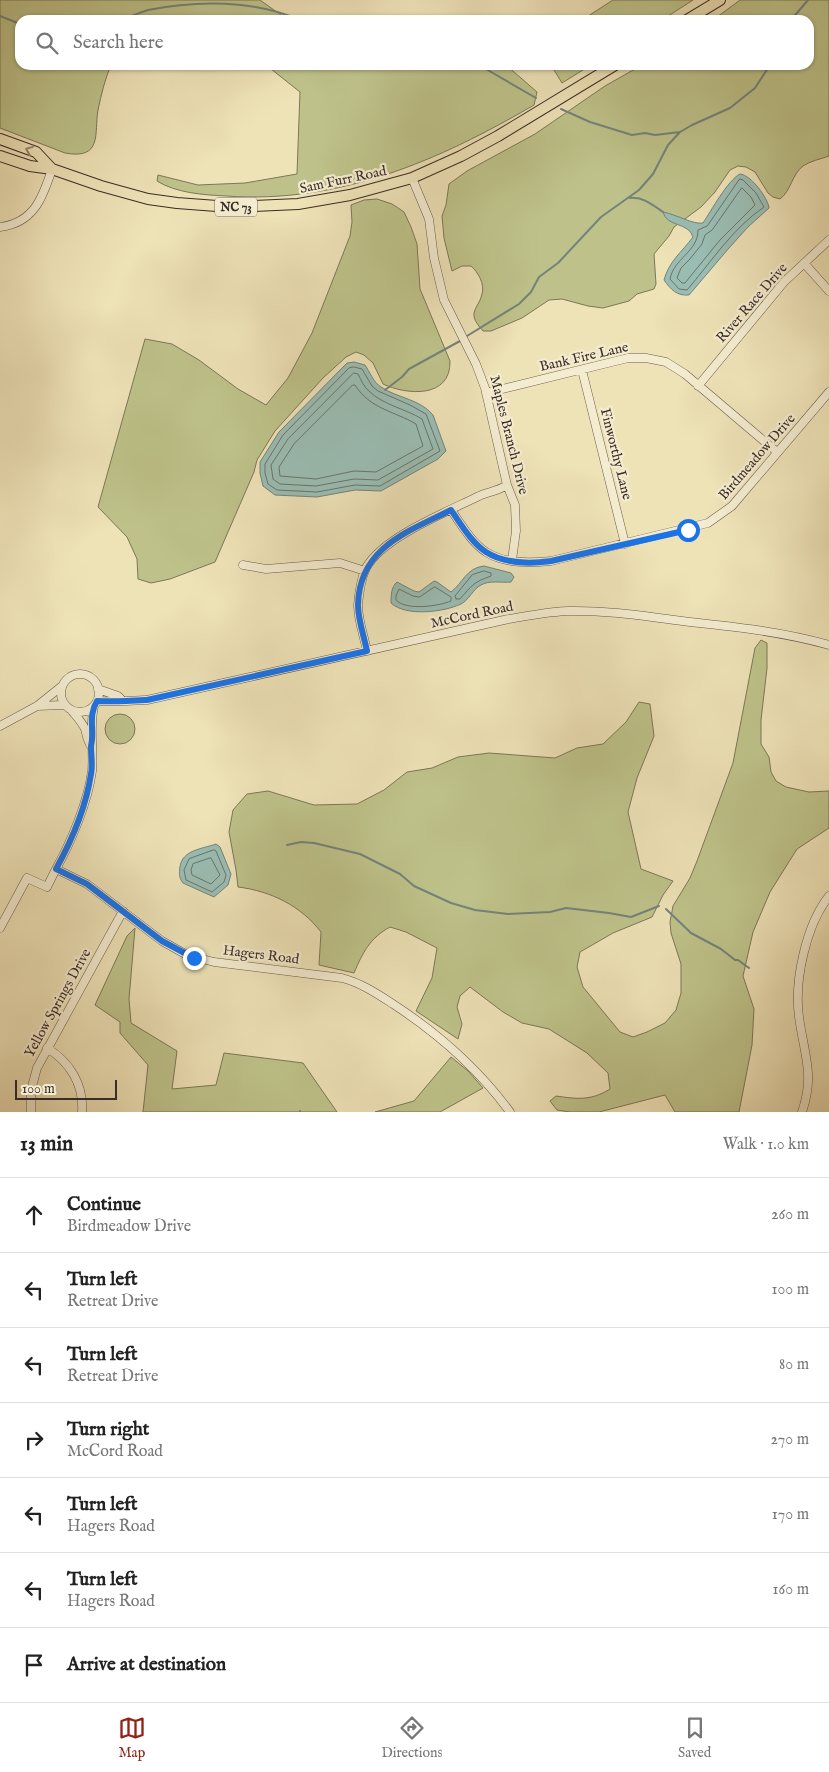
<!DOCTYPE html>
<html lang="en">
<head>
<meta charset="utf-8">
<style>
  :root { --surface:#fff; --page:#f6f6f6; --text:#222; --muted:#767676; --line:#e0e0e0; --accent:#8f2418 }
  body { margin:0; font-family:"IM FELL English",serif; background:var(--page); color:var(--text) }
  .scale { position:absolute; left:15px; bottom:12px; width:102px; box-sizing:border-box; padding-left:5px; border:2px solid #3a2c26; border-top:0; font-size:14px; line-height:18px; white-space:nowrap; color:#3a2c26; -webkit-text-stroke:4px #f4ecd0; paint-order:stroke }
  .stop { position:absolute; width:15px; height:15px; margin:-11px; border:4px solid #1a73e8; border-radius:50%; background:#fff }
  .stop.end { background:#1a73e8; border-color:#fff; box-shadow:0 1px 5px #0008 }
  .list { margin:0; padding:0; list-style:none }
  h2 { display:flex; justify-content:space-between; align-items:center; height:65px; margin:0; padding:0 20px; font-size:21px }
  h2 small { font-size:16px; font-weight:400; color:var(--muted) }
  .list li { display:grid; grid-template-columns:32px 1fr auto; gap:15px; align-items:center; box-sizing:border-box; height:75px; padding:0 20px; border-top:1px solid var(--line) }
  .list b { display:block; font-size:19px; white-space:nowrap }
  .list p { margin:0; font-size:16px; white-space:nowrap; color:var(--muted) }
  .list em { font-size:16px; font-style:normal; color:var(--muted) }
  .icon { flex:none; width:28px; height:28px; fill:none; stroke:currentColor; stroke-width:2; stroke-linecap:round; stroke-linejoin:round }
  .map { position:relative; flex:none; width:829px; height:1112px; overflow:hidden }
  .search { position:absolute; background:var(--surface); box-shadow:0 1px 4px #0004; left:15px; right:15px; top:15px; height:55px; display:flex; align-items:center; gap:12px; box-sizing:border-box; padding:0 18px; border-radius:15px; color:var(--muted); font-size:19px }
  .sheet { height:590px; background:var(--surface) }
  nav { display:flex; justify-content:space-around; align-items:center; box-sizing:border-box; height:70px; border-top:1px solid var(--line); background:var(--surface); font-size:14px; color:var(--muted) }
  nav a { display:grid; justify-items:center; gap:2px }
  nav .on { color:var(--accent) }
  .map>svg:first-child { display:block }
  .green { fill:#bec28a; stroke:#7c7758 }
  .water { fill:#9abdb3; stroke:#74837b }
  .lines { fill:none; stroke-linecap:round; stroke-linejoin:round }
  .shore { stroke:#6a746c; stroke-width:1 }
  .stream { stroke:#74837b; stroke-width:2 }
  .minor-casing { stroke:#675a4a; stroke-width:9 }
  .major-casing { stroke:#3a2c26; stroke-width:12 }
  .minor { stroke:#f4ecd0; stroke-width:8 }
  .major { stroke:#eee2b7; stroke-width:10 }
  .oneway { stroke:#94876e }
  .route { stroke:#1a73e8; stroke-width:6 }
  .labels { text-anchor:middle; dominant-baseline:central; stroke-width:4.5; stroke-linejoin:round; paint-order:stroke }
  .shield { fill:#f4ecd0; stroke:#726659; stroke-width:1 }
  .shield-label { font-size:12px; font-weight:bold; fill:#3a2c26 }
  .street-label { font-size:14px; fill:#3a2c26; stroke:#f4ecd0 }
</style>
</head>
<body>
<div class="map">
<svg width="829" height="1112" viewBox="0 0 829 1112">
  <rect width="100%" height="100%" fill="#eee2b7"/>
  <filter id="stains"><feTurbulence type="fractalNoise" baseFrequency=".004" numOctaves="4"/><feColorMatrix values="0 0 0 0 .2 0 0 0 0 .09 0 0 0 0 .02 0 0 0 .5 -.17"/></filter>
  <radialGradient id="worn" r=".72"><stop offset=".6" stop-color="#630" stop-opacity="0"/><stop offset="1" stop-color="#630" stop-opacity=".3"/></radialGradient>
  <path class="green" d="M0 0H260L288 20H20V65H111C105 79 101 95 98 110 94 133 103 160 65 153L0 128Z
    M613 0H693L662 20H582Z
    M740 0H829V156C821 159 810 161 803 166 792 174 791 191 780 199L773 197 768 193 755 172 746 167 738 166 730 170 715 192 701 207 674 227 669 236 654 254 656 284 654 289 637 294 629 301 603 308 588 306 562 299 549 300 522 318 491 331H483C479 326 473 320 474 313 475 307 481 301 482 294 485 284 478 272 471 266H462L452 271 444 238 442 216 446 205 449 184 467 171 535 134 605 86 642 65H809V20H713Z
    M266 65H506L537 92 534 105C438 161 339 204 226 196 204 195 176 193 157 181L158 175 198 185 245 183 297 174 300 92Z
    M551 65H591L562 83Z
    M377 199 392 204 404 212 411 227 417 244 420 289 450 361C451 399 406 395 383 384L373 363 364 355 356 352 346 357 323 378 275 431 257 460 254 472 215 562 170 579 151 583 138 579 137 559 127 537 98 507 145 339 172 344 199 360 238 389 266 405 288 378 312 333 350 236 352 222 351 205 364 200Z
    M761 640 767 643V668L761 720V744L769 757 771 772 776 781 786 787 809 792 829 791V828L797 849 770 892 753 932 743 976 754 1009 752 1045 739 1112H675L665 1095 599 1112H570L557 1110 550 1101 556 1096C577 1099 591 1101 610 1089L608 1073 587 1053 549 1029 522 1023 503 1012 470 987 460 996 457 1007 462 1024 458 1039 416 1011 432 978 437 948 406 932 390 927C370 938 363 952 354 973L319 965 321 932C301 906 271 891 238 887L236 870 229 832 233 810 247 794 268 791 314 805 357 804 384 790 407 772 432 768 458 757 489 753 555 758 577 748 603 744 626 722 639 702 650 704 654 736 637 778 628 812 641 869 673 881 663 895 652 917 613 933 580 952 577 967 583 987 620 1032 633 1037 647 1032 665 1023 676 1010 681 993V964L671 933 670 922 673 906 690 878 697 861 733 763 755 648Z
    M105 729a15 15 0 1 1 30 0a15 15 0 1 1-30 0Z
    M135 928 129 999 131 1023 177 1051 172 1089 216 1085 224 1053 303 1063 337 1112H143L148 1065 120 1033V1022L95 1005 127 936Z
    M451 1057 468 1071 483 1088 440 1112H375L414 1101Z"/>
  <path class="water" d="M740 174C751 175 768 198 769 208L748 227 729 248 689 295C677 296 671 290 664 280 669 261 682 252 693 237 689 222 666 227 663 212 675 214 694 225 703 223 711 211 728 180 740 174Z
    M354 362 365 365C370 372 373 382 381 387 397 398 420 399 433 415L446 451 438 459 381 491 355 490 317 497 275 495 263 486 260 473V462L279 432 347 363Z
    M484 566 511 573 514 577 511 582C502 583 489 580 481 585 473 589 469 600 461 604 444 612 406 617 391 603 391 596 391 587 397 582L414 591 419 592 434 581 437 582 451 592C463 583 466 568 484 566Z
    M216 844 220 847 231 874 228 885 214 897 183 883C179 878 179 873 180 867 182 850 202 849 216 844Z"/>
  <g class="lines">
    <path class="shore" d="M740 179 743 180 756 193 764 207C733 228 711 262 687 290L679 289 670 279C674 258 698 252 698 230L707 226Z
      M742 188 751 197 755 205 720 240 685 283H682L677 278 681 268 689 260 702 244 705 235 712 230Z
      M354 367 362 369 372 386 378 391 410 405 426 414 440 451 380 486 355 485 317 492 277 490 268 484 265 473V464L283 435 349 368Z
      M354 373 358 374C361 380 364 387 369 391 383 405 406 409 422 419L433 449 378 480 354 479 316 486 280 484 273 479 271 465 288 439Z
      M353 385H355C370 409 394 411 416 424L423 446 376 472 354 471 316 479 280 476 279 467 294 444Z
      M484 571 491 573V576C474 582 472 585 460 599H456L455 596 472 575Z
      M435 587 451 597V601C439 606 406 611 396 600V596L399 589 413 596 419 597Z
      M214 850 216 851 226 875 224 882 212 892 186 880 184 870 189 859Z
      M211 858 220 875 211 884 192 875 191 870 193 864Z"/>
    <path class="stream" d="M0 16 20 24
      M119 20C129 17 139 13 148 10 197 0 255 0 300 20
      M791 20 808 0
      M479 65 536 98
      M561 109 590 122 632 135 645 133 655 135 680 132
      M630 198C642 196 653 205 663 212
      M467 336 519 304 531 292 539 277 558 263 601 217 639 190 653 174 668 145 680 132 692 125 730 108 755 88 770 65
      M385 390 402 377 409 369 460 341
      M287 845 301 842 314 843 360 854 400 874 414 886 451 903 475 910 508 914 550 912 566 908 609 913 631 917 659 906
      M666 909 691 933 721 949 735 960H738L749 968
      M300 1112V1111"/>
    <g class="minor-casing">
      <path id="minor" d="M412 178 429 219 434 258 444 300 476 364 485 388 507 485 515 505 516 531 512 560
        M0 227C34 223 43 197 52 169
        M804 263 829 291
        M582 370 625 544
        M698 386 784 282 829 240
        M486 393 628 358H646L666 362 685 374 777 452
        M451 510C461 524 471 542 486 552 505 564 530 563 551 561L708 523 732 506 829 392
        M243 565 266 569 340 563 365 571
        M367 651C364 636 358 620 358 605 359 593 361 579 366 568 383 537 447 512 479 496 488 492 498 491 507 485
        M61 693a19 19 0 1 1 38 0a19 19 0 1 1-38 0Z
        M98 689 118 696 123 701
        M97 701C114 702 130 701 147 700L504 620C525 616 546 612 568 611 609 610 650 617 690 622 737 627 783 632 829 645
        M37 706 63 705
        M94 706C89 728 94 749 92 771 88 802 71 842 56 869L87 884 162 941 187 955 214 962 342 978C361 983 376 993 393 1004 439 1034 477 1067 510 1112
        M72 711C77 717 82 722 85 729 87 736 87 740 91 746
        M0 726 37 706 62 686
        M0 928 27 878 47 887 56 869
        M47 1048C70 1062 84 1085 82 1112
        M31 1112V1090L37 1068 123 911
        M802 1112C815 1075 804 1054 799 1017 794 981 806 925 829 896"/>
    </g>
    <g class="major-casing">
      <path id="major" d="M687 20 720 0
        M0 139 36 152 52 169
        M0 156 30 166 52 169 101 186 148 199 177 203 230 207 298 204 350 195 412 178 461 156 498 136 615 65"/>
    </g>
    <use href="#minor" class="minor"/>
    <use href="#major" class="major"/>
  </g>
  <defs><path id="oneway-chevron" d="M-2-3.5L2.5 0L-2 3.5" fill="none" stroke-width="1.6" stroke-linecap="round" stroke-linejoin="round" transform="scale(1.25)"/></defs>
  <use class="oneway" href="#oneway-chevron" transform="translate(29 150) rotate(-158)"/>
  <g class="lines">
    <path class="route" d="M194 958 162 941 87 884 56 869C72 840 86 807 91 774 93 765 91 756 91 747 91 744 92 742 92 739 93 726 89 714 97 701 114 702 130 701 147 700L367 651C364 636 358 620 358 605 359 548 407 532 451 510 461 524 471 542 486 552 505 564 530 564 551 561L688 530"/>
  </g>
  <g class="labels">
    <rect class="shield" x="215" y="197.5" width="42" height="19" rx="4"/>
    <g class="shield-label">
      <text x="236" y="207">NC 73</text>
    </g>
    <g class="street-label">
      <text transform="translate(343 180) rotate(-12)">Sam Furr Road</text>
      <text transform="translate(752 303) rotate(-49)">River Race Drive</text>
      <text transform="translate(584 357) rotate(-13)">Bank Fire Lane</text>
      <text transform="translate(509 435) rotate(76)">Maples Branch Drive</text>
      <text transform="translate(616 454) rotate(76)">Finworthy Lane</text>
      <text transform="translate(757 457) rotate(-49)">Birdmeadow Drive</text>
      <text transform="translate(472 615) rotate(-12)">McCord Road</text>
      <text transform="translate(261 955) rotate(7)">Hagers Road</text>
      <text transform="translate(58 1003) rotate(-61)">Yellow Springs Drive</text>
    </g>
  </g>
  <rect width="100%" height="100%" filter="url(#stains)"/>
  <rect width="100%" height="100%" fill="url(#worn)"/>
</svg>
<div class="scale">100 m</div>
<div class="stop" style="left:688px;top:530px"></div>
<div class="stop end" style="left:194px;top:958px"></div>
<div class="search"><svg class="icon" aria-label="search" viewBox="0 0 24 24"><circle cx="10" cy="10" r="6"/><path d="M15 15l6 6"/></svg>Search here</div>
</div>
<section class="sheet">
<h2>13 min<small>Walk · 1.0 km</small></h2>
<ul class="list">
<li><svg class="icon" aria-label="ahead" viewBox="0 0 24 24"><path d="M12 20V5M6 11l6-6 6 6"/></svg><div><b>Continue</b><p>Birdmeadow Drive</p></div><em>260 m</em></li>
<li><svg class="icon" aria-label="left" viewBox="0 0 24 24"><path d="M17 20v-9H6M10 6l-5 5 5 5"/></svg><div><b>Turn left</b><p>Retreat Drive</p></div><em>100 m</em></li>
<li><svg class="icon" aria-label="left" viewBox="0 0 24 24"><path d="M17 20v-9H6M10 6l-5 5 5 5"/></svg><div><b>Turn left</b><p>Retreat Drive</p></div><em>80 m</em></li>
<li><svg class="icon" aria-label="right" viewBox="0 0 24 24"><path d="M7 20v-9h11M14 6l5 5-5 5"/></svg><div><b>Turn right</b><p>McCord Road</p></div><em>270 m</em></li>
<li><svg class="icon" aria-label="left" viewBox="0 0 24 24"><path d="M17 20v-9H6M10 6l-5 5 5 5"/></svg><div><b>Turn left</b><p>Hagers Road</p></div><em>170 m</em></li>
<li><svg class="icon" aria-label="left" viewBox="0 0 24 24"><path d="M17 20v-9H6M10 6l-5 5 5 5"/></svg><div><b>Turn left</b><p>Hagers Road</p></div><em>160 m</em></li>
<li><svg class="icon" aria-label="arrive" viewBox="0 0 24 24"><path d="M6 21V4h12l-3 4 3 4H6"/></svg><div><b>Arrive at destination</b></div></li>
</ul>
</section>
<nav>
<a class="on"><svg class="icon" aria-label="map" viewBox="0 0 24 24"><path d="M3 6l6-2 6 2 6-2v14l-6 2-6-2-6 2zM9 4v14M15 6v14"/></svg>Map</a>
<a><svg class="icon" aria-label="directions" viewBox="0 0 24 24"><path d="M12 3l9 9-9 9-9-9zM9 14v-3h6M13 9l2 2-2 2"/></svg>Directions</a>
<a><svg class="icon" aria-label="saved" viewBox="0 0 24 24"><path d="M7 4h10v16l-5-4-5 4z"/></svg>Saved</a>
</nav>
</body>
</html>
